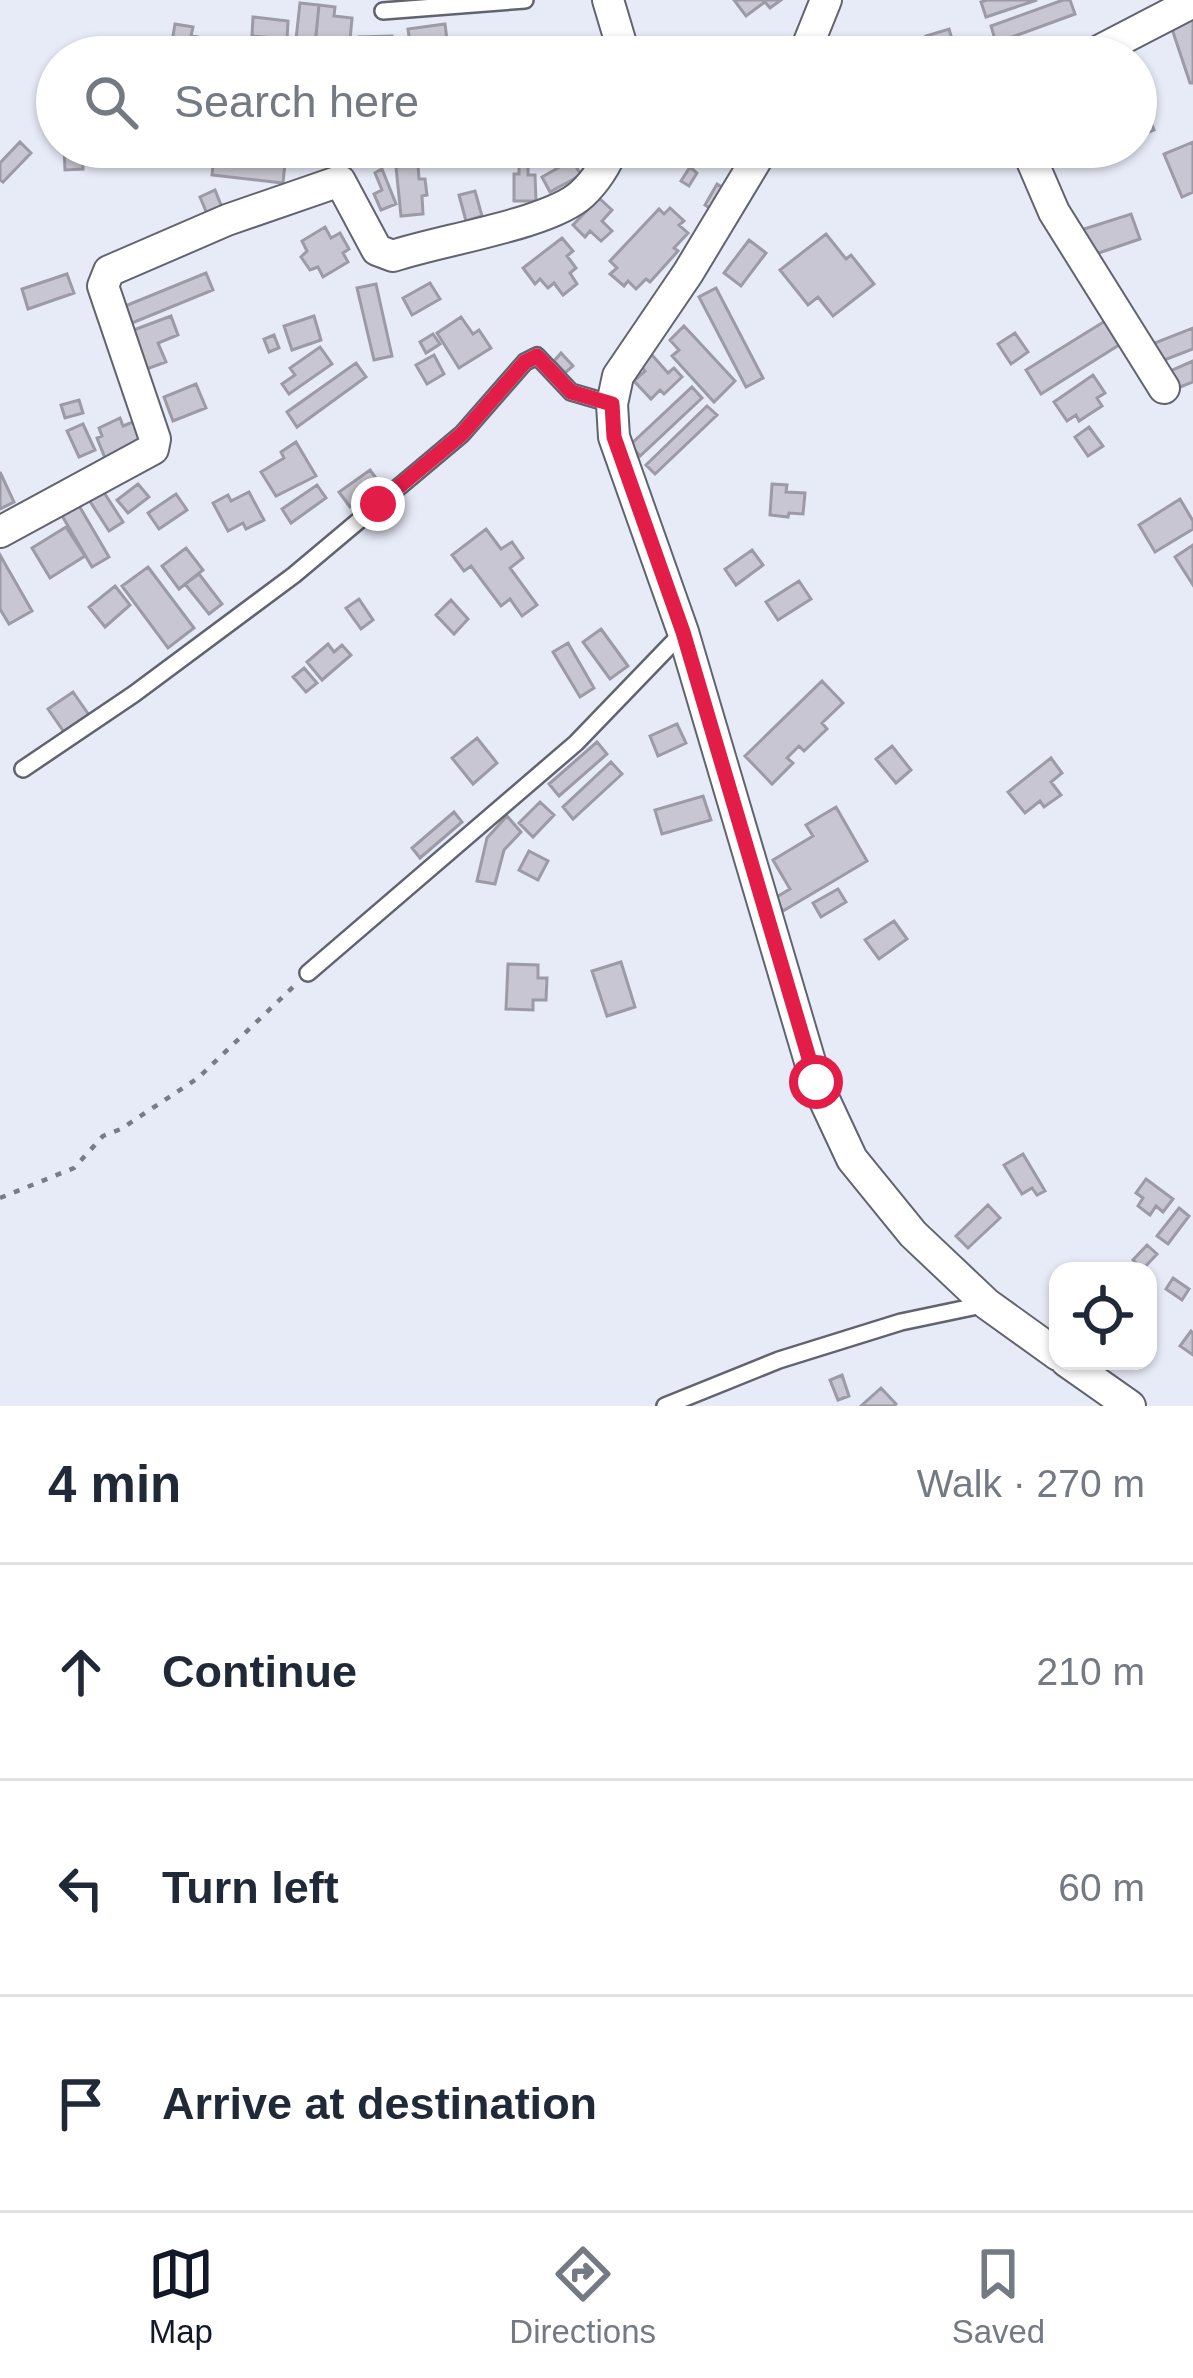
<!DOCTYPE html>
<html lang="en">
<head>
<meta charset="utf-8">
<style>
  :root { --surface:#fff; --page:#f6f6f7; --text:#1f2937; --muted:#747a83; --line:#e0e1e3; --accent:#111827 }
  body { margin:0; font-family:Arial,sans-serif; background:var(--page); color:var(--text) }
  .controls { position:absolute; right:36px; bottom:36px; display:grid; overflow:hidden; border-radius:24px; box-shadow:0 3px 9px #0004 }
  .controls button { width:108px; height:108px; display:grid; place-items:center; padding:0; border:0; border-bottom:3px solid var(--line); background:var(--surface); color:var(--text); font:60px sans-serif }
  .stop { position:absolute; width:36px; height:36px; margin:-27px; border:9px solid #e11d48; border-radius:50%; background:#fff }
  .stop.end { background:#e11d48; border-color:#fff; box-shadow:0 3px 12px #0008 }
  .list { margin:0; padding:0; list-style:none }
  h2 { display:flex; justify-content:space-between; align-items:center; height:156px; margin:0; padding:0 48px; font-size:51px }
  h2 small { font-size:39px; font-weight:400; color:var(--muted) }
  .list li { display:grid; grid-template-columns:78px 1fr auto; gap:36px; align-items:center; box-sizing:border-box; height:216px; padding:0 48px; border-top:3px solid var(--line) }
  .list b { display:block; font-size:45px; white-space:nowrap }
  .list em { font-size:39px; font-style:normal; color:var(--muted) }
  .icon { flex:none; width:66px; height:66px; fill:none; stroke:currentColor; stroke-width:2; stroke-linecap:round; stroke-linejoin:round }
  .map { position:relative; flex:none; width:1193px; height:1406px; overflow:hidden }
  .search { position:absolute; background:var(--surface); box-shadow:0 3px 9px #0004; left:36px; right:36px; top:36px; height:132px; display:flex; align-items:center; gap:30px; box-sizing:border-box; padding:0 42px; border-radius:66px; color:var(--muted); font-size:45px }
  .sheet { height:804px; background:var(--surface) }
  nav { display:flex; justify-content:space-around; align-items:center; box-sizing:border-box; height:168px; border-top:3px solid var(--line); background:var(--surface); font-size:33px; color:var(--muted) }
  nav a { display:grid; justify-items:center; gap:6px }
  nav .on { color:var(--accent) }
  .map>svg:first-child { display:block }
  .building { fill:#c8c6d2; stroke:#9c9aa6; stroke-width:3 }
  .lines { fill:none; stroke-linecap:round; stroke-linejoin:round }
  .service-casing { stroke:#61646f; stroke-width:20 }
  .minor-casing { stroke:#61646f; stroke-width:34 }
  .path { stroke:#797c84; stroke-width:4.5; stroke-dasharray:6 9; stroke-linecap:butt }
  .service { stroke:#fff; stroke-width:15 }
  .minor { stroke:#fff; stroke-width:30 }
  .route { stroke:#e11d48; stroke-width:15 }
</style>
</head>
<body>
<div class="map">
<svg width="1193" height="1406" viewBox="0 0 1193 1406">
  <rect width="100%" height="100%" fill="#e7ebf7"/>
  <path class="building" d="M734 0H781L770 8 765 2 746 16Z
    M987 0H1037L986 17 981 2Z
    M1063 0H1070L1075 14 996 43 991 26Z
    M300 3 319 5 314 57H294Z
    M319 5 335 7 334 16 352 18 350 40 333 38 331 45 315 44Z
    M1193 15V83H1190L1170 23Z
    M253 17 288 21 287 39 252 36Z
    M175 24 193 27 191 36 198 37 195 53 188 51 187 57 150 55 153 39 172 42Z
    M445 24 447 40 442 41 444 57H412L408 29Z
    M949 29 957 56 919 57 916 49 929 45 926 36Z
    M392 36 393 57H360L359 37Z
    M535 39 537 57H499L497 44Z
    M1139 94 1154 130 1136 137V95Z
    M20 142 31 153 3 182 0 180V163Z
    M1193 142V192L1182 197 1164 154Z
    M64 147H82L83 169 65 170Z
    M528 147H541L544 164 530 166Z
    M547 147H594L553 161Z
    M214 156 285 163 283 183 212 175Z
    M572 160 581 175 550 192 542 177Z
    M418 165 419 179H425L427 195 422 196 423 214 401 216 396 167Z
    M519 165H528V175H535L536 201H514V174H519Z
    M690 167 697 173 689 186 681 181Z
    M382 169 396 204 381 210 374 194 382 190 375 173Z
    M717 184 729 191 716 212 705 205Z
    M215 190 223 210 208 216 200 197Z
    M475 191 482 216 466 221 459 195Z
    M599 198 612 210 602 221 612 231 601 241 590 231 585 237 573 225Z
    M670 208 684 221 679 225 688 233 674 248 678 251 650 282 646 279 636 289 628 281 624 286 610 274 617 268 610 261 659 209 664 214Z
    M1131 214 1140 239 1090 256 1081 230Z
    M325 227 331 238 340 233 349 249 343 253 348 262 323 277 318 267 310 270 301 257 307 251 302 241Z
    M826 234 846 259 851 255 874 284 833 316 818 297 808 305 780 270Z
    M562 238 573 251 567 256 576 268 570 273 577 284 563 295 554 283 548 288 540 279 535 284 523 268Z
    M749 240 766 253 741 286 724 273Z
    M206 273 213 290 132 323 125 306Z
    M67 274 74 293 28 309 22 289Z
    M430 283 440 299 412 315 403 298Z
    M376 284 392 356 374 360 357 288Z
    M716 288 763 378 746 387 699 297Z
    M171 316 178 335 158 343 166 362 144 370 131 331Z
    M314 316 321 340 292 350 284 326Z
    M461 317 473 334 479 330 491 348 459 368 437 333Z
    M1105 321 1119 345 1041 394 1026 370Z
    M684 326 735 381 714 402 672 356 679 350 670 340Z
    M1193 328V349L1159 362 1152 344Z
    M1015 333 1028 352 1011 364 998 344Z
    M433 334 440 344 426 353 420 342Z
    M274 335 279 348 269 352 264 339Z
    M320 347 332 364 289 394 282 384 295 375 290 368Z
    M561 353 573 366 565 373 554 361Z
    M434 355 444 374 427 384 416 365Z
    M652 355 668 373 674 368 682 377 664 394 660 390 651 399 634 381 645 371 641 366Z
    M1193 361V382L1175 389 1168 372Z
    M356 363 366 377 297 427 287 412Z
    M1093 375 1105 393 1097 398 1102 406 1079 421 1076 415 1067 421 1054 402Z
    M196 384 206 408 173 421 164 397Z
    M692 387 702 398 640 456 630 445Z
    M79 400 83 413 65 418 61 405Z
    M707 406 717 415 655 474 646 465Z
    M120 418 123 426 133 422 142 442 105 458 97 438 102 436 99 428Z
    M83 424 95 450 79 457 67 431Z
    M1089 427 1103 446 1088 456 1075 437Z
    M296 442 316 476 276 496 261 472 284 458 281 452Z
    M370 470 381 485 350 507 339 492Z
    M0 472 14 502 0 509Z
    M138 484 149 497 128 513 117 500Z
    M772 484 787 485 786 492 805 493 803 514 789 513 788 517 770 515Z
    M317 485 326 498 291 523 282 509Z
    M103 491 123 522 109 531 89 500Z
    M249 492 264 520 246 529 243 523 228 531 213 503 228 495 231 501Z
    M176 494 187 510 159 529 148 513Z
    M1180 499 1193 521V529L1155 552 1139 525Z
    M78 504 109 557 92 567 61 514Z
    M66 527 85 556 50 578 32 548Z
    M486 529 501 549 512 542 523 558 510 568 537 605 522 616 510 599 501 606 471 566 464 571 452 555Z
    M1193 545V585L1175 557Z
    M186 548 203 570 179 589 162 566Z
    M752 550 763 565 736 585 725 569Z
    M0 555 32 611 9 624 0 609Z
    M148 567 194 628 168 648 122 586Z
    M199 574 222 604 209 614 185 584Z
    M799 581 811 599 778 620 766 602Z
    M115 586 130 605 105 627 89 607Z
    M359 599 373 620 361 629 346 608Z
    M451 600 468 619 454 634 436 615Z
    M601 629 628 666 610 679 583 642Z
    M568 643 594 688 580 697 553 652Z
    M328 644 334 652 342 645 351 655 322 680 307 662Z
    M304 668 317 683 306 692 293 677Z
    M822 681 843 703 822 723 827 729 804 751 799 746 787 758 793 763 772 784 745 756Z
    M73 692 89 715 64 732 48 709Z
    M677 724 686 743 658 756 650 736Z
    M477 738 497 763 473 784 452 758Z
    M597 742 607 754 559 796 549 784Z
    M892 746 911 770 896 783 876 759Z
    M1051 758 1062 773 1051 782 1061 795 1044 807 1040 801 1025 813 1008 792Z
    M611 762 622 774 573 819 563 807Z
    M703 796 711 820 662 834 655 810Z
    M540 802 554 815 533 837 519 823Z
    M836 807 867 861 783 911 775 898 790 889 773 860 813 836 806 825Z
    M454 812 462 822 420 858 412 848Z
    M507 816 521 832 504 850 495 884 477 881 487 838Z
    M529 851 548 861 538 880 519 870Z
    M838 889 846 902 821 917 813 903Z
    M894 921 907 939 879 959 865 940Z
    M621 962 635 1007 607 1016 592 971Z
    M508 964 538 965V978H547L546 1000H533V1010L506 1009Z
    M1023 1154 1045 1191 1037 1195 1032 1188 1022 1194 1004 1165Z
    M1146 1179 1173 1199 1163 1212 1156 1206 1150 1215 1138 1206 1143 1198 1136 1193Z
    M988 1205 1000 1218 968 1248 956 1236Z
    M1179 1208 1189 1216 1168 1244 1157 1236Z
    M1147 1245 1157 1254 1143 1269 1133 1260Z
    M1173 1278 1189 1289 1182 1300 1166 1289Z
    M1191 1331 1193 1333V1355L1180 1346Z
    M842 1375 849 1396 838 1400 830 1380Z
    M881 1388 896 1404 894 1406H861Z"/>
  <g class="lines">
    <g class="service-casing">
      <path id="service" d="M383 11 525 0
        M23 769 134 694 294 575 462 434 525 362 537 356 571 392 612 404
        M308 973 576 743 683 632
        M665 1406 779 1360 901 1322 987 1304"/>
    </g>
    <g class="minor-casing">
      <path id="minor" d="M608 0 625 57
        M803 57 826 0
        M1087 57 1193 2
        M764 147 688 273 618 376 612 404 614 437 683 632 816 1082 852 1159 913 1234 987 1304 1058 1355
        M1026 147 1054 212 1164 388
        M0 532 153 449 155 439 103 286 109 271 227 220 340 181 377 250 393 256C440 240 550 224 582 194 595 182 607 164 613 147
        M1066 1361 1130 1406"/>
    </g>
    <path class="path" d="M0 1198 74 1168 103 1136 121 1129 198 1078 293 987"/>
    <use href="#service" class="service"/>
    <use href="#minor" class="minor"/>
  </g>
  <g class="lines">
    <path class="route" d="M378 504 462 434 525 362 537 356 571 392 612 404 614 437 683 632 816 1082"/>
  </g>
</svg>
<div class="controls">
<button><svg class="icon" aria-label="locate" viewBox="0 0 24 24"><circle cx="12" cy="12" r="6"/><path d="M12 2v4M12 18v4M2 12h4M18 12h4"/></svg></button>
</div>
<div class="stop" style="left:816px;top:1082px"></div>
<div class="stop end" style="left:378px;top:504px"></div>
<div class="search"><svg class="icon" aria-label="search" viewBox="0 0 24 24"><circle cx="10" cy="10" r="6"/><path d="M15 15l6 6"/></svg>Search here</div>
</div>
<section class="sheet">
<h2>4 min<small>Walk · 270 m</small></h2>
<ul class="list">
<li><svg class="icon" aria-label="ahead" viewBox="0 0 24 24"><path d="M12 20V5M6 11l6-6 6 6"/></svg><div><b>Continue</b></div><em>210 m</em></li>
<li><svg class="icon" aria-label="left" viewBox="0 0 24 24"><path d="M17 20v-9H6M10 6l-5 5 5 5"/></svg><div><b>Turn left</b></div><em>60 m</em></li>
<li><svg class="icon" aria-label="arrive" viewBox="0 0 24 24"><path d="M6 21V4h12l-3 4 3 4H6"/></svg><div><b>Arrive at destination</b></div></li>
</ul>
</section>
<nav>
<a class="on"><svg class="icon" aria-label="map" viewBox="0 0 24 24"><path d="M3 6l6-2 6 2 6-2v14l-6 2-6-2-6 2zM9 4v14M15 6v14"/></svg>Map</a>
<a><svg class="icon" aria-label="directions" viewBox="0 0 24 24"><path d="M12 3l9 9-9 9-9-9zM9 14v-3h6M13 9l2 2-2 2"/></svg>Directions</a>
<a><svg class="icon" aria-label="saved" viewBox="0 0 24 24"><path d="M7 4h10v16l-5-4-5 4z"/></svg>Saved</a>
</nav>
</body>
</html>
